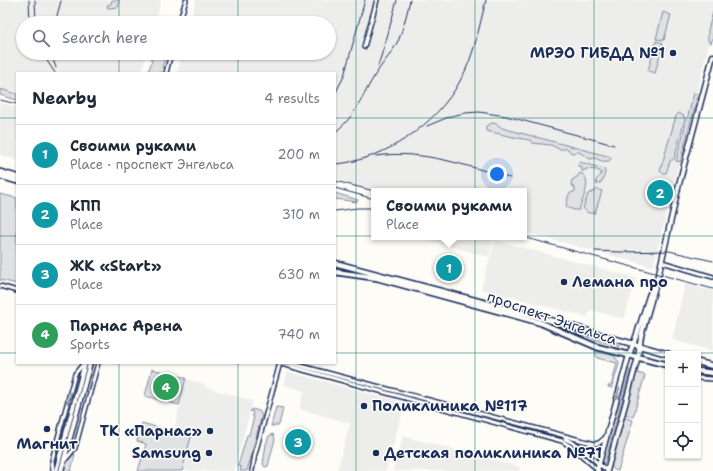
<!DOCTYPE html>
<html lang="en">
<head>
<meta charset="utf-8">
<style>
  :root { --surface:#fff; --page:#f6f6f7; --text:#1f2937; --muted:#747a83; --line:#e0e1e3; --accent:#1a73e8 }
  body { margin:0; font-family:"Shantell Sans",sans-serif; background:var(--page); color:var(--text) }
  .controls { position:absolute; right:12px; bottom:12px; display:grid; overflow:hidden; border-radius:0px; box-shadow:0 1px 3px #0004 }
  .controls button { width:36px; height:36px; display:grid; place-items:center; padding:0; border:0; border-bottom:1px solid var(--line); background:var(--surface); color:var(--text); font:20px sans-serif }
  .you { position:absolute; left:497px; top:174px; width:14px; height:14px; margin:-10px; border:3px solid #fff; border-radius:50%; background:#1a73e8; box-shadow:0 0 0 6px #1a73e833 }
  .badge { display:grid; place-items:center; width:26px; height:26px; border-radius:50%; background:var(--accent); color:#fff; font-size:13px; font-weight:700 }
  .pin { position:absolute; translate:-50% -50%; border:2px solid #fff; box-shadow:0 1px 4px #0006 }
  .popup { position:absolute; left:371px; top:188px; width:156px; height:52px; box-sizing:border-box; display:grid; place-content:center; border-radius:0px; background:var(--surface); filter:drop-shadow(0 1px 3px #0005); font-size:13px; white-space:nowrap; color:var(--muted) }
  .popup b { font-size:15px; color:var(--text) }
  .popup::after { content:''; position:absolute; left:50%; top:100%; margin-left:-8px; border:8px solid transparent; border-top-color:var(--surface) }
  .list { margin:0; padding:0; list-style:none }
  h2 { display:flex; justify-content:space-between; align-items:center; height:52px; margin:0; padding:0 16px; font-size:17px }
  h2 small { font-size:13px; font-weight:400; color:var(--muted) }
  .list li { display:grid; grid-template-columns:26px 1fr auto; gap:12px; align-items:center; box-sizing:border-box; height:60px; padding:0 16px; border-top:1px solid var(--line) }
  .list b { display:block; font-size:15px; white-space:nowrap }
  .list p { margin:0; font-size:13px; white-space:nowrap; color:var(--muted) }
  .list em { font-size:13px; font-style:normal; color:var(--muted) }
  .icon { flex:none; width:22px; height:22px; fill:none; stroke:currentColor; stroke-width:2; stroke-linecap:round; stroke-linejoin:round }
  .map { position:relative; flex:none; width:713px; height:471px; overflow:hidden }
  .search { position:absolute; background:var(--surface); box-shadow:0 1px 3px #0004; left:16px; top:16px; width:320px; height:44px; display:flex; align-items:center; gap:10px; box-sizing:border-box; padding:0 14px; border-radius:22px; color:var(--muted); font-size:15px }
  .panel { position:absolute; background:var(--surface); box-shadow:0 1px 3px #0004; left:16px; top:72px; width:320px; height:292px; border-radius:0px }
  .map>svg:first-child { display:block }
  .built { fill:#edeeec }
  .green { fill:#e0e1e3; stroke:#7e88a0 }
  .lines { fill:none; stroke-linecap:round; stroke-linejoin:round }
  .street-casing { stroke:#1b2f5e; stroke-width:6 }
  .secondary-casing { stroke:#1b2f5e; stroke-width:7 }
  .primary-casing { stroke:#1b2f5e; stroke-width:8 }
  .street { stroke:#fdfcf7; stroke-width:3 }
  .secondary { stroke:#fdfcf7; stroke-width:4 }
  .primary { stroke:#fdfcf7; stroke-width:4.5 }
  .rail { stroke:#1b2f5e; stroke-width:1 }
  .oneway { stroke:#8c96aa }
  .grid { fill:none; stroke:#0f766e; stroke-width:1; stroke-opacity:0.55 }
  .poi-dot { fill:#1b2f5e; stroke:#fdfcf7; stroke-width:1.5 }
  .labels { text-anchor:middle; dominant-baseline:central; stroke-width:3; stroke-linejoin:round; paint-order:stroke }
  .poi-label { font-size:15px; font-weight:bold; fill:#1b2f5e; stroke:#fdfcf7; text-anchor:end }
  .street-label { font-size:15px; fill:#1b2f5e; stroke:#fdfcf7 }
</style>
</head>
<body>
<div class="map">
<svg width="713" height="471" viewBox="0 0 713 471">
  <rect width="100%" height="100%" fill="#fdfcf7"/>
  <filter id="ink" filterUnits="userSpaceOnUse"><feTurbulence type="fractalNoise" baseFrequency=".025" numOctaves="2"/><feDisplacementMap in="SourceGraphic" scale="8" xChannelSelector="R" yChannelSelector="G"/><feConvolveMatrix kernelMatrix="1 2 1 2 8 2 1 2 1" color-interpolation-filters="sRGB"/></filter>
  <g filter="url(#ink)">
    <path class="built" d="M0 0H161L155 23H23V53H147L141 73H17V95L0 90Z
      M196 0H713V28L653 267 524 232V191H374L335 181V73H177L182 53H329V23H190Z
      M0 103 17 107V160L0 155Z
      M425 237H494L489 257 424 239Z
      M495 240 636 278 624 319 591 310 587 317 481 289Z
      M685 284 713 291V351L672 340Z
      M288 372 405 403 386 471H337L350 423 299 409 304 391 284 385Z
      M186 379 205 384V387L253 401 234 471H182L192 435 174 430Z
      M403 436 520 467 519 471H393Z"/>
    <path class="green" d="M112 0H119V4L118 7 108 8 107 5 111 4Z
      M663 12 671 15 664 40 656 39Z
      M713 12V38L711 43 708 41V30Z
      M656 41 663 43 655 73 648 71Z
      M152 53H166L161 73H148L152 60 150 57Z
      M0 89 17 94V100L0 95Z
      M694 93 698 94 680 162 676 161Z
      M679 113 684 116 685 119 674 159 670 161 666 173H662L660 171 676 116Z
      M492 123 497 124 502 128 611 157V159C608 163 600 161 595 158L590 159 579 152 571 153 568 149H559L551 145 532 143 530 140C515 138 501 134 486 131V126Z
      M580 162 604 169 605 172C604 178 603 182 597 185L596 180 601 175V172L597 170 586 169 584 171H582V167L578 166Z
      M580 173C594 178 582 200 579 210H574L566 207V205L569 194 575 191V188L571 185 572 180 577 177Z
      M597 189 602 191 595 213H588L583 208 588 194 595 191Z
      M335 193 358 200 357 202 335 199Z
      M0 194 17 198V284L0 280Z
      M559 326 597 340 619 346 618 349 596 343 558 327Z
      M595 351 615 356V358L619 361V364L612 388 608 387 609 385 611 386 617 363 597 358Z
      M152 369 186 378 179 405 145 396Z
      M627 369 630 370 605 463 603 464 602 461Z
      M80 370 54 465V459L77 373Z
      M636 373 645 375 633 417 625 414Z
      M276 407 283 408 279 425 271 426Z
      M252 409 259 411 262 415 247 471H240L241 467 238 466 247 435H249L254 417 252 416 253 412 250 411Z
      M625 418 633 420 618 471C614 471 612 468 611 464L623 419Z
      M142 423 191 437 182 471H138L146 444 137 441Z
      M273 434 275 439 268 466 265 467 263 464 266 444 269 436Z
      M74 454H75L71 471H64L65 464Z"/>
    <g class="lines">
      <g class="street-casing">
        <path id="street" d="M179 23 186 0
          M364 47 377 0
          M166 73 171 53
          M662 262 713 277
          M0 286 17 291
          M278 363 562 441 573 448 599 471
          M290 363 595 444 599 443 606 437
          M698 378 713 379
          M565 439C582 445 592 461 607 470
          M65 460 75 448 98 363
          M53 471 52 460 75 374 84 363
          M252 471 255 454 280 363"/>
      </g>
      <g class="secondary-casing">
        <path id="secondary" d="M56 471 85 363
          M61 471 90 363
          M597 471 629 355 637 334 649 296 659 273 679 184 713 56
          M607 471 638 357 641 336 655 287"/>
      </g>
      <g class="primary-casing">
        <path id="primary" d="M0 172 17 177
          M0 176 17 181
          M335 263 542 318 668 354
          M335 272 377 278 520 317 541 323 597 347 668 365
          M698 362 713 366
          M698 371 713 373"/>
      </g>
      <use href="#street" class="street"/>
      <use href="#secondary" class="secondary"/>
      <use href="#primary" class="primary"/>
      <path class="rail" d="M29 0 30 23
        M35 0 36 23
        M55 23 61 1
        M42 53 55 73
        M51 53 56 68
        M378 66 387 37 397 0
        M335 94 344 76 365 0
        M0 100 17 104
        M427 126 451 116 465 113 479 112 506 116 614 145
        M335 132C358 115 363 92 379 69 386 59 394 50 399 39 404 26 407 13 410 0
        M376 156C422 149 466 166 510 178
        M335 164C384 161 437 124 460 81 474 57 479 27 486 0
        M335 181 374 191
        M335 188 374 199
        M335 211 357 208H374
        M523 237 713 289
        M595 251 621 252 669 251 713 261"/>
    </g>
    <defs><path id="oneway-shaft" d="M-6 0H5M1.5-3L5.5 0L1.5 3" fill="none" stroke-width="1.6" stroke-linecap="round" stroke-linejoin="round"/></defs>
    <g class="oneway">
      <use href="#oneway-shaft" transform="translate(618 393) rotate(105)"/>
      <use href="#oneway-shaft" transform="translate(69 398) rotate(105)"/>
    </g>
  </g>
  <path class="grid" d="M119 0V23M238 0V23M356 0V471M475 0V471M594 0V471M119 53V73M238 53V73M0 118H17M335 118H713M0 236H17M335 236H713M0 353H17M335 353H713M119 363V471M238 363V471"/>
  <g class="poi-dot">
    <circle cx="673" cy="53" r="4"/>
    <circle cx="564" cy="282" r="4"/>
    <circle cx="364" cy="406" r="4"/>
    <circle cx="47" cy="429" r="4"/>
    <circle cx="210" cy="431" r="4"/>
    <circle cx="209" cy="453" r="4"/>
    <circle cx="376" cy="453" r="4"/>
  </g>
  <g class="labels">
    <g class="poi-label">
      <text x="665" y="53">МРЭО ГИБДД №1</text>
      <text x="572" y="282" text-anchor="start">Лемана про</text>
      <text x="372" y="406" text-anchor="start">Поликлиника №117</text>
      <text x="202" y="431">ТК «Парнас»</text>
      <text x="47" y="444" text-anchor="middle">Магнит</text>
      <text x="201" y="453">Samsung</text>
      <text x="384" y="453" text-anchor="start">Детская поликлиника №71</text>
    </g>
    <g class="street-label">
      <text transform="translate(552 318) rotate(19)">проспект Энгельса</text>
    </g>
  </g>
</svg>
<div class="controls">
<button>+</button>
<button>−</button>
<button><svg class="icon" aria-label="locate" viewBox="0 0 24 24"><circle cx="12" cy="12" r="6"/><path d="M12 2v4M12 18v4M2 12h4M18 12h4"/></svg></button>
</div>
<div class="you"></div>
<div class="pin badge" style="left:449px;top:268px;background:#0f9aa8">1</div>
<div class="popup"><b>Своими руками</b>Place</div>
<div class="pin badge" style="left:660px;top:193px;background:#0f9aa8">2</div>
<div class="pin badge" style="left:298px;top:442px;background:#0f9aa8">3</div>
<div class="pin badge" style="left:166px;top:387px;background:#2e9e5b">4</div>
<div class="search"><svg class="icon" aria-label="search" viewBox="0 0 24 24"><circle cx="10" cy="10" r="6"/><path d="M15 15l6 6"/></svg>Search here</div>
<section class="panel">
<h2>Nearby<small>4 results</small></h2>
<ul class="list">
<li><span class="badge" style="background:#0f9aa8">1</span><div><b>Своими руками</b><p>Place · проспект Энгельса</p></div><em>200 m</em></li>
<li><span class="badge" style="background:#0f9aa8">2</span><div><b>КПП</b><p>Place</p></div><em>310 m</em></li>
<li><span class="badge" style="background:#0f9aa8">3</span><div><b>ЖК «Start»</b><p>Place</p></div><em>630 m</em></li>
<li><span class="badge" style="background:#2e9e5b">4</span><div><b>Парнас Арена</b><p>Sports</p></div><em>740 m</em></li>
</ul>
</section>
</div>
</body>
</html>
